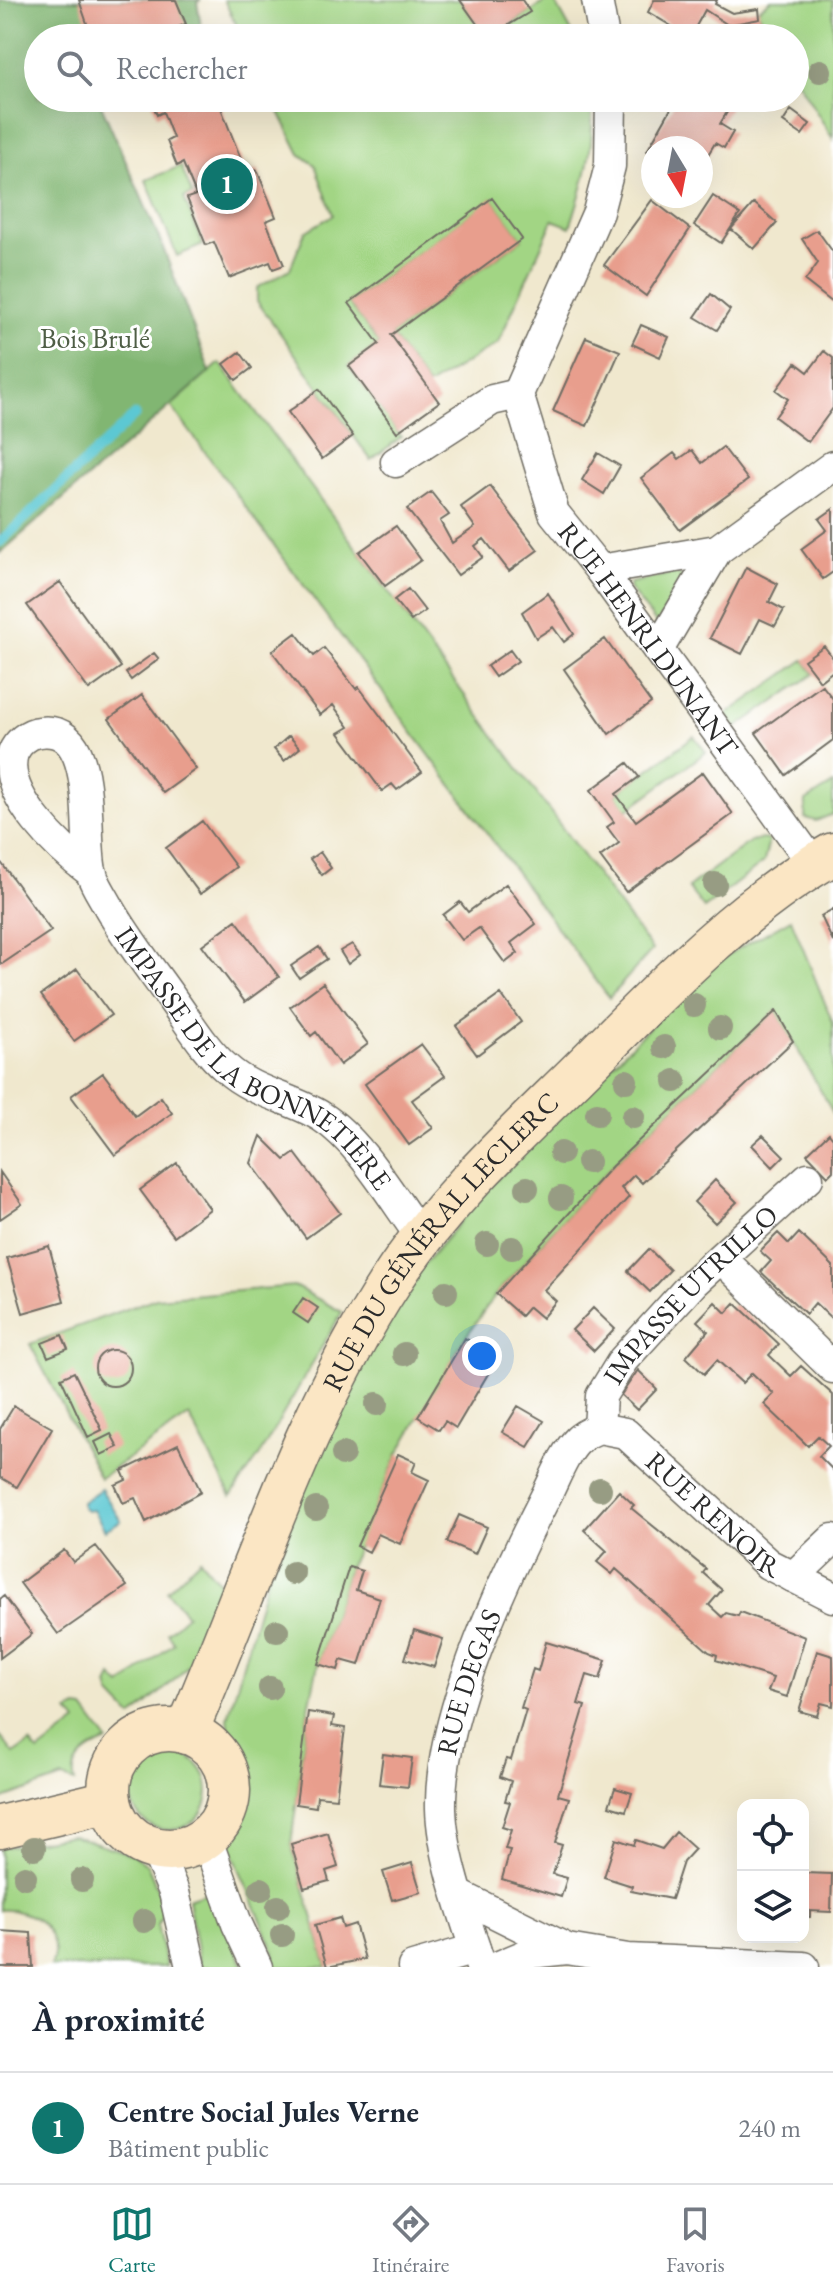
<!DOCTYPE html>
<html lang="fr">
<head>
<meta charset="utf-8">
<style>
  :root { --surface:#fff; --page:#f2f2f3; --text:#1f2937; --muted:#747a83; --line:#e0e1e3; --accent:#0f766e }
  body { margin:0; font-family:"EB Garamond",serif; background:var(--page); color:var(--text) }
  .controls { position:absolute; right:24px; bottom:24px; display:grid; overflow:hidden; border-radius:16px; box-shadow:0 8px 32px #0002 }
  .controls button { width:72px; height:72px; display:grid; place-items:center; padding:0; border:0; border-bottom:2px solid var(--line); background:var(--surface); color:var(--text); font:40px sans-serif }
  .compass { position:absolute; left:641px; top:136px; width:72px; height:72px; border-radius:50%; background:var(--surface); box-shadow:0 8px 32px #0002; rotate:170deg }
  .you { position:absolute; left:482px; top:1356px; width:28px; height:28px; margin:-20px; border:6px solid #fff; border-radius:50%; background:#1a73e8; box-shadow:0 0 0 12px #1a73e833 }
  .badge { display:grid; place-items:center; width:52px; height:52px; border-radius:50%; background:var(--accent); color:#fff; font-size:26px; font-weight:700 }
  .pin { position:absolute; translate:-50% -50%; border:4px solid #fff; box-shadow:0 2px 8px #0006 }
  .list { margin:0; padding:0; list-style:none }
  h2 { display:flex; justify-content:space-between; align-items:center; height:104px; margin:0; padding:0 32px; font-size:34px }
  h2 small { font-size:26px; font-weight:400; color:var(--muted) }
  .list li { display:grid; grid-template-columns:52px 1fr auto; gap:24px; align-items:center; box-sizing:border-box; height:112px; padding:0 32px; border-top:2px solid var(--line) }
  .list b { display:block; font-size:30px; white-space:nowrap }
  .list p { margin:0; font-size:26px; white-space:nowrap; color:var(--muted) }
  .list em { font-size:26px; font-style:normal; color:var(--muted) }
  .icon { flex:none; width:44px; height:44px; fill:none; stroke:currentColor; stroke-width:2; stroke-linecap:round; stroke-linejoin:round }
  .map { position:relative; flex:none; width:833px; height:1967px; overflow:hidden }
  .search { position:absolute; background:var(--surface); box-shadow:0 8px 32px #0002; left:24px; right:24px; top:24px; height:88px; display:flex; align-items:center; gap:20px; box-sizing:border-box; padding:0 28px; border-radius:44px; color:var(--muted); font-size:30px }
  .sheet { height:216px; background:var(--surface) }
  nav { display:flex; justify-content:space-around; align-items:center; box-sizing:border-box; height:112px; border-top:2px solid var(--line); background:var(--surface); font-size:22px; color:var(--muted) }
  nav a { display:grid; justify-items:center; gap:4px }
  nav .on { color:var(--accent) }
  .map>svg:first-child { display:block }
  .green { fill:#a2d584; stroke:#668058; stroke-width:2 }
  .forest { fill:#81b672; stroke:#56704e; stroke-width:2 }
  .water { fill:#5cc8d3; stroke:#447a7f; stroke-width:2 }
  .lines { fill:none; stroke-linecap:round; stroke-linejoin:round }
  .stream { stroke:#5cc8d3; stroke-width:10 }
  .building { fill:#e89e8d }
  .street-casing { stroke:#706d64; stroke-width:33 }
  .secondary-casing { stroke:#706d64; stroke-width:45 }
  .street { stroke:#fff; stroke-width:30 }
  .secondary { stroke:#fbe6c4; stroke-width:42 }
  .tree { fill:#979c83 }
  .labels { text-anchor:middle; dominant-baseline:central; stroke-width:6; stroke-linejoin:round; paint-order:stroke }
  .park-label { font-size:28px; fill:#4f5e46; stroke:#fff }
  .street-label { font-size:28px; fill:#2b2b2b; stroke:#fff }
</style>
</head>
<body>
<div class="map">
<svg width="833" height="1967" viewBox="0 0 833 1967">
  <rect width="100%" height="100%" fill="#fff"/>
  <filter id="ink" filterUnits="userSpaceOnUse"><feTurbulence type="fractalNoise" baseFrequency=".0125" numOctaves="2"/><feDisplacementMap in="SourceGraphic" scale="16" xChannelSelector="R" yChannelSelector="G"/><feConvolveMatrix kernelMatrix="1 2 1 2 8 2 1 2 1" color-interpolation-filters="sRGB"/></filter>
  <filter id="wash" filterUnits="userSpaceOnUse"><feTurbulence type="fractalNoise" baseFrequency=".006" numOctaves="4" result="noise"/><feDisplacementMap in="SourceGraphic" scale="32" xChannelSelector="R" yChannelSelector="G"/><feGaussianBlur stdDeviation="1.8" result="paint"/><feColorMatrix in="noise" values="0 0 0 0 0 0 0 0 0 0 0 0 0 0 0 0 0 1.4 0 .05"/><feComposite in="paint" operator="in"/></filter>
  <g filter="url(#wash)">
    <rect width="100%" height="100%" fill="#f0e8ce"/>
    <path class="green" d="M224 0H460L487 38H243Z
      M548 0H554L575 38H491Z
      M771 0H833V139L795 77V38H773L757 10Z
      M272 98H590C597 142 584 185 570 227L553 220 498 343 428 386 391 335 522 239 492 199 349 303 379 344 349 366 401 437 371 460 257 301V288L290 269 305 232 333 215 315 165 300 154Z
      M181 166 192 194 184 198 203 245 177 256 146 180Z
      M220 363 652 950 609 998 171 406Z
      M675 573 681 575 683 582 657 624 629 588 630 583Z
      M804 660 814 674 736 728 726 715Z
      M694 736 706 752 627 810 616 794Z
      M833 784V814L816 821 805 818 806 801Z
      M761 839 769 840 764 862 704 908 688 888 751 841Z
      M791 919 833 1023V1113L776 1011 612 1166 496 1294 465 1338 398 1454 349 1567 318 1664 308 1712 291 1844 327 1967H270L275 1953 227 1840C260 1805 231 1759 228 1718L273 1556 391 1303 492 1184 715 962Z
      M294 1286 342 1312 259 1456 231 1496 189 1416 100 1478 30 1344 156 1298Z
      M200 1559 225 1589C218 1607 212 1630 202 1647 185 1675 155 1696 132 1717L111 1695 108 1685 112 1677 121 1686 174 1643 167 1633 187 1615 167 1591Z
      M77 1708 84 1709 108 1741C91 1748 68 1761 75 1782L62 1778 0 1800V1736L14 1754 30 1743 38 1752 77 1722 69 1712Z
      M130 1791a39 39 0 1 1 78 0a39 39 0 1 1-78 0Z
      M72 1835 133 1855 147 1865 166 1909 157 1924 166 1967H51C64 1931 32 1908 0 1910V1848Z
      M212 1891 244 1967H200L188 1899Z"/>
    <path class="forest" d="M0 0H201L197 2 203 38H38V98H98L160 240 210 372 0 553Z"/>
    <path class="water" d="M101 1489 121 1521 105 1530 93 1510 86 1511 82 1507V1502Z"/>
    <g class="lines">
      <path class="stream" d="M0 542 135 415"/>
    </g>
    <g id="blocks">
      <path class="building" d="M79 0H176L186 24 151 38H92Z
        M460 0H522L530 12 487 38Z
        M654 0H717L715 4 732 13 759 9 760 19 728 25 705 10 690 37 648 12Z
        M150 98H217L247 174 257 170 276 217 266 221 284 265 273 269 270 262 229 278 214 242 206 245 187 198 196 195 183 163 177 166 167 141 173 138 163 112 157 115Z
        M677 98H715L730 107 720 124 733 132 724 148 715 143 706 158 701 155V148H653V155L647 151Z
        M791 110 810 124 802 135 783 122Z
        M713 196 740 214 721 243 694 225Z
        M492 198 522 239 391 335 439 402 397 432 349 366 379 344 349 303Z
        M652 200 690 229 646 296 604 265Z
        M754 203 777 223 754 249 731 229Z
        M817 230 833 252V303L805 281 818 263 802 239Z
        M711 294 730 310 717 330 695 317Z
        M641 325 669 337 660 357 632 344Z
        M586 337 620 351 587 426 553 411Z
        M824 351 833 358V408L808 442 775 417 788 399 776 390 796 363 808 372Z
        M240 352 252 368 236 380 224 364Z
        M319 389 353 436 322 459 288 412Z
        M723 447 748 480 680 530 641 478 674 453 679 459 692 450 702 463Z
        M598 453 620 466 604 494 582 480Z
        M490 486 538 550 509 571 484 539 475 546 483 557 458 575 407 509 431 492 449 515 440 521 452 543 475 527 461 507Z
        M833 509V572L823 579 801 549 827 530 819 519Z
        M396 526 421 560 385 586 359 552Z
        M746 567 778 584 769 602 784 610 775 626 760 619 742 654 710 638Z
        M60 582 121 667 89 690 27 605Z
        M408 589 425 611 411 621 394 600Z
        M548 593 574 634 564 642 553 627 536 638 522 612Z
        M296 633 314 656 324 648 356 689 359 687 422 772 397 790 392 784 382 791 339 733 349 727 333 705 320 715 272 651Z
        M605 639 651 703 609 734 564 669Z
        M824 646 833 658V671L820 681 804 660Z
        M510 650 518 661 495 677 487 666Z
        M154 653 159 659 131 680 126 673Z
        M822 685 833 699V740L786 775 756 733Z
        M142 695 196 769 163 793 109 719Z
        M289 736 300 748 284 761 274 749Z
        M628 763 639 777 616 794 636 821 703 772 733 814 626 892 600 857 619 843 607 827 614 822 591 790Z
        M202 821 236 867 200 894 166 848Z
        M320 852 331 868 322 875 310 859Z
        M0 861 51 931 2 964 0 962Z
        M506 884 536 924 511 943 518 953 505 963 479 928 462 940 443 915 460 902 468 912Z
        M833 909V942L821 916Z
        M236 920 279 977 245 1002 202 945Z
        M352 944 360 955 348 964 340 951Z
        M319 947 327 959 299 978 291 966Z
        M77 969 111 1015 74 1041 41 995Z
        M323 983 368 1044 340 1065 316 1032 311 1036 290 1007Z
        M501 994 521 1022 477 1055 456 1026Z
        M776 1011 793 1041 642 1183 634 1175 621 1188 629 1197 544 1290 556 1301 542 1318 529 1307 521 1316 496 1294 612 1166Z
        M421 1044 445 1076 412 1100 433 1128 409 1145 365 1084Z
        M103 1073 135 1116 161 1097 172 1113 115 1155 71 1096Z
        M829 1133 833 1138V1171L828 1176 807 1154Z
        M763 1135 784 1156 773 1167 752 1145Z
        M261 1136 285 1160 295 1153 340 1213 306 1238 251 1163Z
        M177 1163 210 1209 174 1236 140 1190Z
        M0 1172 22 1204 0 1219Z
        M715 1180 737 1202 715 1223 694 1202Z
        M778 1233 789 1244 799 1233 833 1266V1320L815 1303 806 1314 761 1272 771 1261 760 1251Z
        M49 1246 64 1301 23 1313 7 1258Z
        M649 1249 670 1270 650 1292 628 1271Z
        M303 1298 318 1308 308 1323 293 1313Z
        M715 1302 726 1313 735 1303 779 1344 769 1355 791 1376 801 1366 833 1395V1470L819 1456 829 1446 818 1436 808 1446 764 1404 774 1394 752 1373 742 1383 717 1360 704 1374 686 1357 708 1331 697 1321Z
        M593 1308 615 1329 594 1351 572 1330Z
        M62 1335 68 1349 48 1357 42 1343Z
        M465 1338 482 1348 476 1357 492 1367 456 1428 445 1421 439 1430 418 1417Z
        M95 1368a18 18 0 1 1 36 0a18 18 0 1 1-36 0Z
        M638 1370 657 1389 637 1410 621 1395Z
        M74 1372 102 1430 88 1437 61 1378Z
        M14 1406 52 1428 17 1487 0 1477V1429Z
        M518 1406 544 1421 528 1447 502 1432Z
        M111 1434 118 1447 101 1455 95 1442Z
        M178 1444 201 1492 146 1522 135 1498 123 1503 115 1485 126 1480 122 1471Z
        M398 1454 416 1462 412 1472 429 1480 400 1544 378 1534 369 1552 357 1546Z
        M619 1491 634 1505 631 1508 706 1569 703 1573 722 1590 709 1605 722 1617 726 1613 738 1616 740 1612 805 1637 787 1697 768 1691 773 1678 716 1660 717 1655 709 1652 616 1569 612 1574 597 1562 607 1551 584 1530Z
        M459 1515 487 1527 475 1554 447 1542Z
        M96 1546 127 1586 58 1634 20 1583 64 1550 73 1562Z
        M349 1567 362 1571 356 1590 380 1598 359 1665 341 1660 338 1670 318 1664Z
        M4 1596 32 1634 0 1658V1599Z
        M414 1630 443 1639 434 1667 405 1659Z
        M546 1642 606 1660 600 1679 587 1675 578 1704 585 1706 558 1795 569 1798 555 1843 562 1845 553 1874 567 1878 561 1897 502 1879 510 1850 505 1849 511 1830 502 1827 510 1802 505 1801 511 1781 500 1777 506 1759 511 1760 526 1710 521 1708 533 1669 538 1671Z
        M817 1651 833 1656V1706L821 1703 817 1716 799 1711Z
        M308 1712 334 1716 332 1726 345 1728 336 1798 317 1796 316 1807 296 1804Z
        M383 1754 412 1758 408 1787 379 1784Z
        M615 1788 632 1793 626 1811 609 1806Z
        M676 1832 695 1849 683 1862 671 1899 631 1891 632 1886 604 1877 616 1839 634 1845 636 1840 662 1849Z
        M328 1833 338 1867 326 1871 329 1881 304 1888 291 1844Z
        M412 1863 421 1892 392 1900 383 1872Z
        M803 1873 832 1874 831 1912 810 1911V1917H803Z
        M340 1918 343 1928 355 1924 365 1959 327 1967 315 1925Z
        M0 1931 31 1933 33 1967H0Z"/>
    </g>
  </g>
  <g filter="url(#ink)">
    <use href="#blocks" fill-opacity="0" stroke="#706d64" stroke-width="2"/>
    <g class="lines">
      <g class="street-casing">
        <g id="street">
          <path d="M597 0 604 38"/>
          <path id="s1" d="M611 98 610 166 598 212 518 394 554 513 600 570 814 865"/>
          <path d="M396 462 492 400 518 394"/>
          <path d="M600 570 717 550 833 466"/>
          <path d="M658 650 717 550"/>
          <path id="s2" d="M92 873C62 851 0 795 13 753 17 743 28 733 40 732 102 724 81 840 92 875 95 884 101 893 106 902 125 937 151 969 174 1002 190 1024 205 1050 226 1068 254 1094 291 1097 322 1117 361 1142 394 1201 422 1238"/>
          <path d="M721 1258 833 1368"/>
          <path id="s3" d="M599 1428 601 1396 623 1360 694 1282 808 1178"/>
          <path d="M793 1577 833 1539"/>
          <path d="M206 1837 237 1924 257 1967"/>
          <path d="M155 1848 174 1892 191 1967"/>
          <path d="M461 1896 567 1949 628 1959 804 1967"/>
          <path d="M413 1967 475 1949"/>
          <path id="s4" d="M481 1967C466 1920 442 1856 441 1808 439 1717 504 1578 545 1498 555 1479 563 1455 578 1440 584 1434 592 1431 599 1428L625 1433 768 1564 833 1597"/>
          <path d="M497 1967 530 1953 567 1949"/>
        </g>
      </g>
      <g class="secondary-casing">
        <g id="secondary">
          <circle cx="169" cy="1790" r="60"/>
          <path id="s5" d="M186 1733C252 1581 300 1421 391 1281 447 1194 530 1122 602 1049 670 980 749 901 833 854"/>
          <path d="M0 1827 110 1801"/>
        </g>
      </g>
      <use href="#street" class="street"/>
      <use href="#secondary" class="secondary"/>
    </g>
    <g class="tree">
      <circle cx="820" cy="71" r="12"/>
      <circle cx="715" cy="884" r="12"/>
      <circle cx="694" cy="1005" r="12"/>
      <circle cx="720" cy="1028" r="12"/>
      <circle cx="664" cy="1047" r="12"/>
      <circle cx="626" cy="1081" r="12"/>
      <circle cx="675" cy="1081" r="12"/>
      <circle cx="597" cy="1114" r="12"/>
      <circle cx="633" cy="1117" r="12"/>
      <circle cx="561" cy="1153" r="12"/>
      <circle cx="588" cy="1162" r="12"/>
      <circle cx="527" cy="1188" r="12"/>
      <circle cx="561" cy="1198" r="12"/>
      <circle cx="487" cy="1244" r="12"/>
      <circle cx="512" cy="1248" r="12"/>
      <circle cx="446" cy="1292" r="12"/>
      <circle cx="404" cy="1354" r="12"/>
      <circle cx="377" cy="1404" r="12"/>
      <circle cx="343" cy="1454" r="12"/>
      <circle cx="600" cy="1489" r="12"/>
      <circle cx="316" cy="1509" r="12"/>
      <circle cx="293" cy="1573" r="12"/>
      <circle cx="277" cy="1631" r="12"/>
      <circle cx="270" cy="1688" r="12"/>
      <circle cx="34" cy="1848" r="12"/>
      <circle cx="25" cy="1877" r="12"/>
      <circle cx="82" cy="1880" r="12"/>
      <circle cx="261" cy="1889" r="12"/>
      <circle cx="278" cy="1907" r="12"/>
      <circle cx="144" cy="1921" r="12"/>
      <circle cx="282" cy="1935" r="12"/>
    </g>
  </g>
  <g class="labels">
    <g class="park-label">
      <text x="95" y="338">Bois Brulé</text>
    </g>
    <g class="street-label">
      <text stroke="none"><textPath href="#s1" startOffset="596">RUE HENRI DUNANT</textPath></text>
      <text stroke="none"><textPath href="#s2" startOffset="606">IMPASSE DE LA BONNETIÈRE</textPath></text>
      <text stroke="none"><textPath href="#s5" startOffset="558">RUE DU GÉNÉRAL LECLERC</textPath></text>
      <text stroke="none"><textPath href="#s3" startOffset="168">IMPASSE UTRILLO</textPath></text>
      <text stroke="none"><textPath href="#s4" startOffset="732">RUE RENOIR</textPath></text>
      <text stroke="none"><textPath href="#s4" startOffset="294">RUE DEGAS</textPath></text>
    </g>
  </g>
</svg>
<div class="controls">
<button><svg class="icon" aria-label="locate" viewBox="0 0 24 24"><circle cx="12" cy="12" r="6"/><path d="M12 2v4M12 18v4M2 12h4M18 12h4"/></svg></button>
<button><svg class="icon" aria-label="layers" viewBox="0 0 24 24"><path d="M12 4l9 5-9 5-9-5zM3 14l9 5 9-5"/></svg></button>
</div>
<svg class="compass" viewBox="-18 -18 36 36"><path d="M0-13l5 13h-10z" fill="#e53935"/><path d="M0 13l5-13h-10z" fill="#747a83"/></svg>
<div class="you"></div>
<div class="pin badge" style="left:227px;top:184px">1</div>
<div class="search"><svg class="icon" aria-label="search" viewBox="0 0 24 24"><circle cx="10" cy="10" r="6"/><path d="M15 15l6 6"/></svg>Rechercher</div>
</div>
<section class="sheet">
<h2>À proximité<small></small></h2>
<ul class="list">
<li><span class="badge">1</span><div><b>Centre Social Jules Verne</b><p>Bâtiment public</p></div><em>240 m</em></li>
</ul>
</section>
<nav>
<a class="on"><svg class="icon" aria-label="map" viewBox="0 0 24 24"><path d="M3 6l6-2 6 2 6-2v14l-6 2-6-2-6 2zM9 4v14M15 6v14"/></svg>Carte</a>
<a><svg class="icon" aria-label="directions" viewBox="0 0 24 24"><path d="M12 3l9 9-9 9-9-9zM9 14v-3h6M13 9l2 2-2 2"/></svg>Itinéraire</a>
<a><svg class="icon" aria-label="saved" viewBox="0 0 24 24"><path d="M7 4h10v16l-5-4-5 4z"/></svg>Favoris</a>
</nav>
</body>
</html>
